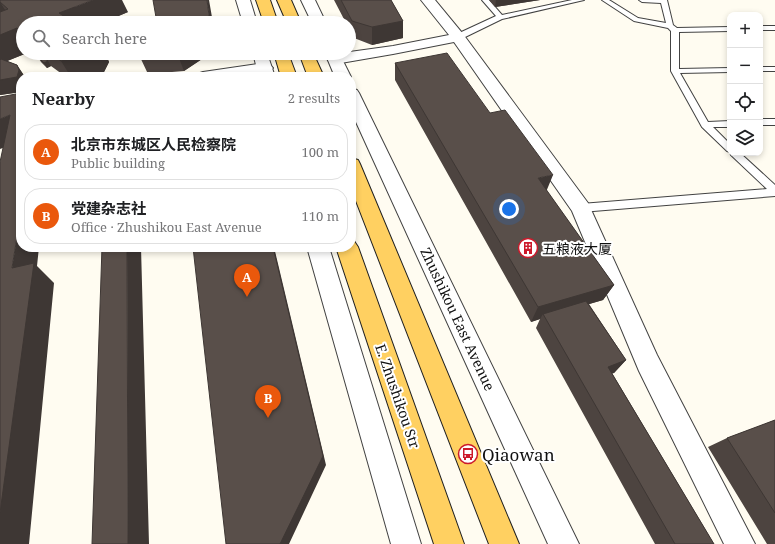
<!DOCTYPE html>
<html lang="en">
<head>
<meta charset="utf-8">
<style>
  :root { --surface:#fff; --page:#f6f6f6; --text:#202124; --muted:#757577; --line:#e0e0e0; --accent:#ea580c }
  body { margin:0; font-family:"Noto Serif","Noto Sans SC",serif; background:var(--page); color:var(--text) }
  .controls { position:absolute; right:12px; top:12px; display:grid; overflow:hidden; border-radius:8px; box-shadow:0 2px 6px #0003 }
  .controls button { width:36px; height:36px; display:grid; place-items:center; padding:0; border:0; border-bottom:1px solid var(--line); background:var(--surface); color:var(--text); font:20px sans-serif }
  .you { position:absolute; left:509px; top:209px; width:14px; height:14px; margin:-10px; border:3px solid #fff; border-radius:50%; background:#1a73e8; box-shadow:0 0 0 6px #1a73e833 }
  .badge { display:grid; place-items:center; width:26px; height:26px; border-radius:50%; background:var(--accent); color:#fff; font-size:13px; font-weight:700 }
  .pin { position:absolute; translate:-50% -33px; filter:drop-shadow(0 1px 2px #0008) }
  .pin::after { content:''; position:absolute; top:21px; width:14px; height:12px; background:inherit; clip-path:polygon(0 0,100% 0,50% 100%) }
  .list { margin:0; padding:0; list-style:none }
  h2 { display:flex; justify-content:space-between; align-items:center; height:52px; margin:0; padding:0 16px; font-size:17px }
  h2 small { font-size:13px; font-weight:400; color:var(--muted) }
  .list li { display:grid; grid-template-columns:26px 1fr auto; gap:12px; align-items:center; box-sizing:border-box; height:56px; margin:0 8px 8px; padding:0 8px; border:1px solid var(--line); border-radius:16px }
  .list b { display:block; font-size:15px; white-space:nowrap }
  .list p { margin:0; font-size:13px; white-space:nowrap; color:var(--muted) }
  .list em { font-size:13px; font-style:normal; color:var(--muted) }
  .icon { flex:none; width:22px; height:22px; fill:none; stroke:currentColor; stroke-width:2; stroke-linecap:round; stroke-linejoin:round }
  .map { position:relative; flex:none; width:775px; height:544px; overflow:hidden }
  .search { position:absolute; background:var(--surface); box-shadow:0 2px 6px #0003; left:16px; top:16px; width:340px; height:44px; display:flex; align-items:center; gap:10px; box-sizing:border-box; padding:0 14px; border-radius:22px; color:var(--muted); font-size:15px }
  .panel { position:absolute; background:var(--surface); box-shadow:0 2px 6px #0003; left:16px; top:72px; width:340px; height:180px; border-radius:16px }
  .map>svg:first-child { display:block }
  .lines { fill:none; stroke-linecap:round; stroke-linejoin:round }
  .service-casing { stroke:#424242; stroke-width:2 }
  .minor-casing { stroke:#424242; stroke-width:2 }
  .tertiary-casing { stroke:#424242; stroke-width:2 }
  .primary-casing { stroke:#202020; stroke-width:2 }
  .service { fill:#fff; fill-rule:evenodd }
  .minor { fill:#fff; fill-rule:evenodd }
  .tertiary { fill:#fff; fill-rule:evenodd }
  .primary { fill:#ffd061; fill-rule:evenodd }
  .wall { fill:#4d4440 }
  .shaded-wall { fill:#3e3734 }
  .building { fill:#594f4a; stroke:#3e3734 }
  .labels { text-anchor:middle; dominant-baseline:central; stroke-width:4; stroke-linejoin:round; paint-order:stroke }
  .poi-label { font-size:14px; fill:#0f0f0f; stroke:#fff; text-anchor:start }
  .street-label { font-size:14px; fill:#0f0f0f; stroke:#fff }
  .near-poi-label { font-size:17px; fill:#0f0f0f; stroke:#fff; text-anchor:start }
</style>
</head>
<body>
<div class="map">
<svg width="775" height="544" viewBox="0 0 775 544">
  <rect width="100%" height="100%" fill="#fffcf1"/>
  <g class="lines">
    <g class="service-casing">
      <path id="service" d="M482 0H489L502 15 572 0H584L502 19 461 39H455V35L496 16Z
        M602 0H609L638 18 666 23 661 3 642 2 639 0H667L673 25 677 28 730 27V31L679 32V69L730 68V72L680 73 708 122 730 121V127H713L730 144V152L727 151 702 127 671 71V31L668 28 634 21Z
        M760 26H775V30H760Z
        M760 67H775V71H760Z
        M760 119H775V125H760Z
        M730 152 740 153 775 185V196L581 212 577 211 576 208 577 205 581 204 767 189 731 155Z"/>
    </g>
    <g class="minor-casing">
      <path id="minor" d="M421 0H435L463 34 588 203 657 355 755 544H724L639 371 572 211 454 42 393 54 335 64 330 62 327 59 330 56 335 54 393 46 449 35Z
        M265 63 270 65 273 68 270 71 235 77H195L197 74 203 72Z"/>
    </g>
    <g class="tertiary-casing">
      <path id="tertiary" d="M236 0H250L257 23H243Z
        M301 0H315L326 23H312Z
        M253 53H267L275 77H259Z
        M325 53H339L351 77H335Z
        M351 88 357 90 359 93 579 544H548L351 111Z
        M307 247H329L421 544H391Z"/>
    </g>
    <g class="primary-casing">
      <path id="primary" d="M256 0H270L278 23H264Z
        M277 0H291L301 23H287Z
        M274 53H288L297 77H281Z
        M299 53H313L324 77H308Z
        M351 158 358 160 360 164 519 544H489L351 188Z
        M351 240 354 241 358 247 464 544H434L336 247H351Z"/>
    </g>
    <use href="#service" class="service"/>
    <use href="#minor" class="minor"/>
    <use href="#tertiary" class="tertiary"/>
    <use href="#primary" class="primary"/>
  </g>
  <path class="wall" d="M0 0 128 12 102 23H23V53H27L7 61 17 65 25 77H21V92L0 95Z
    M334 0H391L403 21V38L372 45 354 38 349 29V23H346Z
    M489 0H540L495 7Z
    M34 53H105L109 62 104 72 91 77H66L51 66 47 68 41 62 38 57H39Z
    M140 53H211L184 71 148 74 140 57Z
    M395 63 490 113 547 191 614 285 603 300 589 304 626 360 614 373H612L714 544H655L536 328 540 319 531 322 395 80Z
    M775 420V544H767L708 447 727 438Z"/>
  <path class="shaded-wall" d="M93 0H122L128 12 102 23H65L59 13Z
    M207 0H209L213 23H210Z
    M496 0H540L495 7Z
    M0 2 14 24 0 29Z
    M403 21V38L372 45V27Z
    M17 28 23 38V53H27L0 64V35Z
    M81 53H105L109 62 104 72 91 77H71L61 61Z
    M177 53H211L184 71Z
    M48 61 51 66 47 68 44 63Z
    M17 65 25 77H21V92L0 95V80Z
    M10 115 21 141 0 149V119Z
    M553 175 546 192 538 178Z
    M21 212V247H39L37 266 54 283 29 544H0V513L12 268Z
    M127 247H141L149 544H128Z
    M273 247H274L326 465 289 544H280Z
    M614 285 603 300 545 317 543 314 540 319 531 322 538 307Z
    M626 360 614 373 597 379 608 367Z"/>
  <path class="building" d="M0 0H93L59 13 74 23H23V33L17 28 0 35V12L8 9 0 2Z
    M153 0H207L210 23H157Z
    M341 0H391L403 21 372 27 352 21Z
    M50 53H81L61 61Z
    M140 53H178L140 57Z
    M447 53 490 113 505 110 553 175 538 178 614 285 538 307 395 63Z
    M41 56 48 61 44 63 38 57Z
    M1 59 17 65 19 70 17 77 0 80V60Z
    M21 93V212L12 268 34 263 0 513V162L10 115 0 119V97Z
    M102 247H127L128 544H92Z
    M193 247H273L323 456 280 544H226Z
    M586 301 626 360 608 367 714 544H675L543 314Z
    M775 420V513L727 438Z"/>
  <defs>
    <g id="building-ring" transform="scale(1)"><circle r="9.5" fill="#fff" stroke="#cc1a2b" stroke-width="1.5"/><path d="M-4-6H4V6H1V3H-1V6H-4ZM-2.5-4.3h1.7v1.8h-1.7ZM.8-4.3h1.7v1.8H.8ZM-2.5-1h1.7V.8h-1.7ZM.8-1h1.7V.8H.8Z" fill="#cc1a2b"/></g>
    <g id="bus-ring" transform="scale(1)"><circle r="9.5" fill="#fff" stroke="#cc1a2b" stroke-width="1.5"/><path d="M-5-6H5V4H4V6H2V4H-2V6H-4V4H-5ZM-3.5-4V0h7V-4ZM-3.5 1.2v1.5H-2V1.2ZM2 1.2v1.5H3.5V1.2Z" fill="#cc1a2b"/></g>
  </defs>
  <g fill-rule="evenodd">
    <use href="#building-ring" x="528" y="248"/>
    <use href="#bus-ring" x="468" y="454"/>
  </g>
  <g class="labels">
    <g class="poi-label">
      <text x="542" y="248">五粮液大厦</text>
    </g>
    <g class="street-label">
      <text transform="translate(458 319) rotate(65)">Zhushikou East Avenue</text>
      <text transform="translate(398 396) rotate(71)">E. Zhushikou Str</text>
    </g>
    <g class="near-poi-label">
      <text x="482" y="454">Qiaowan</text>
    </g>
  </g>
</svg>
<div class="controls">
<button>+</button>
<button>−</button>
<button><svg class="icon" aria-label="locate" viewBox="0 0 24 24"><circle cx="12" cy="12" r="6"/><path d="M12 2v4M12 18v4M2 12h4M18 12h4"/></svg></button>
<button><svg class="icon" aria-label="layers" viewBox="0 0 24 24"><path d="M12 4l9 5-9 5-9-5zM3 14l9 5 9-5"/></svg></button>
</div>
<div class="you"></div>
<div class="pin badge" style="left:247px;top:297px">A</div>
<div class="pin badge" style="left:268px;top:418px">B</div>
<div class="search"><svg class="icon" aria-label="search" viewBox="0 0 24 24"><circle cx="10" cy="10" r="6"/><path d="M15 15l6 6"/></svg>Search here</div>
<section class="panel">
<h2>Nearby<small>2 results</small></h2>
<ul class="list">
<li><span class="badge">A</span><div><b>北京市东城区人民检察院</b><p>Public building</p></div><em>100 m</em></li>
<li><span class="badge">B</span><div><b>党建杂志社</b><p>Office · Zhushikou East Avenue</p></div><em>110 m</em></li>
</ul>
</section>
</div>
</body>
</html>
